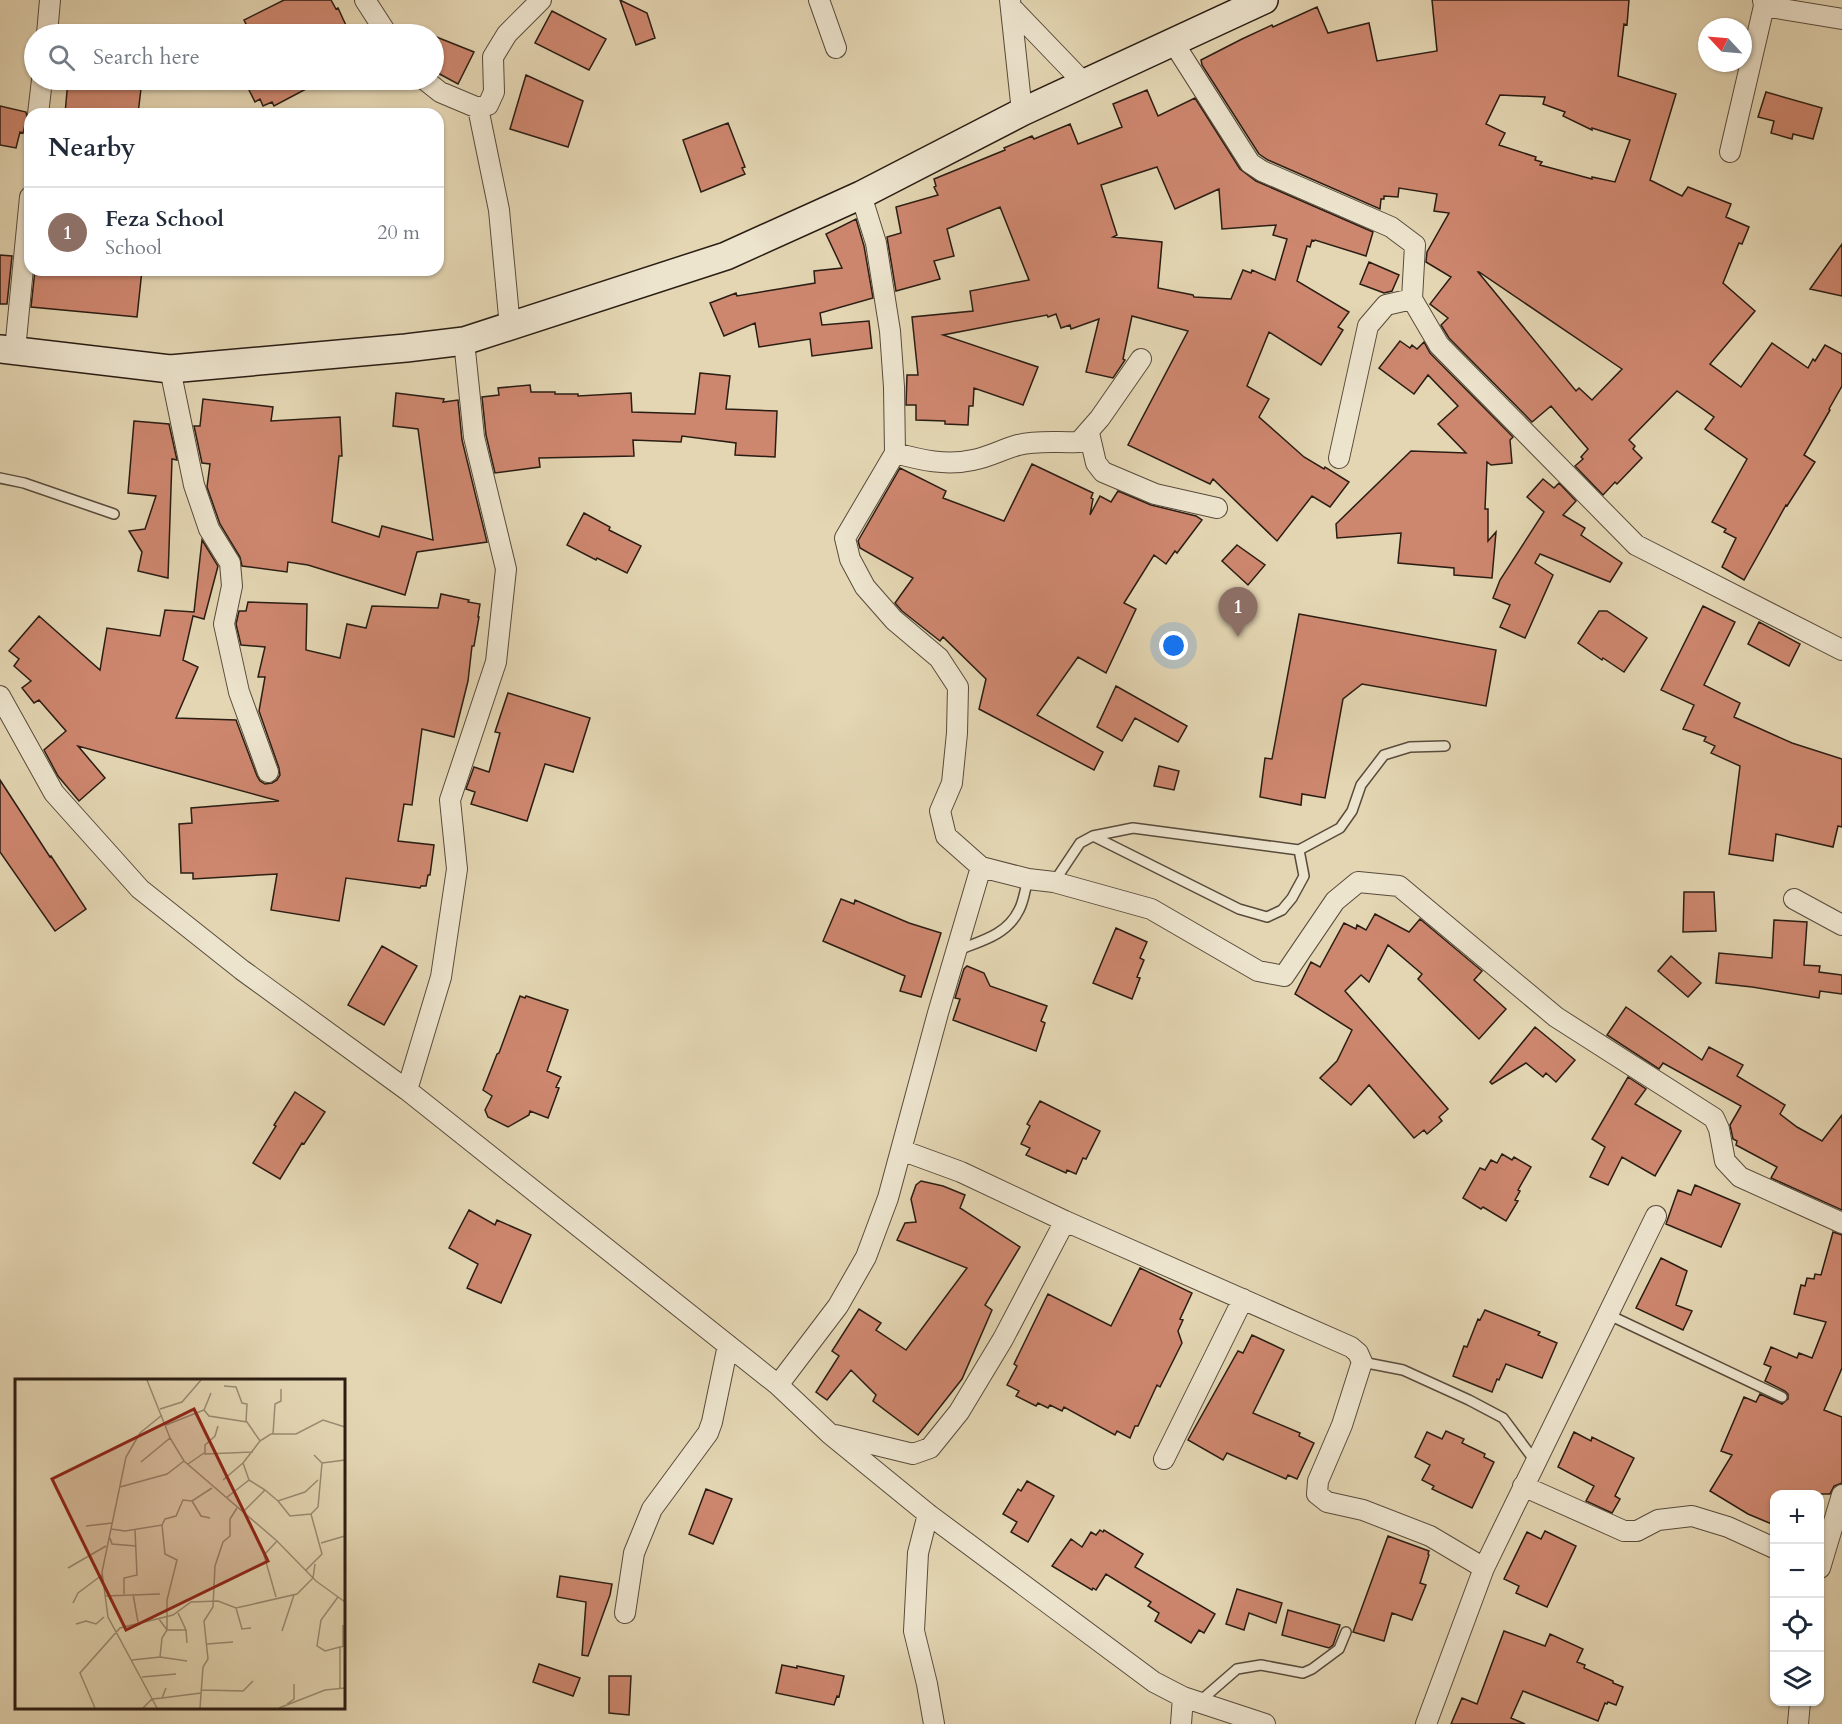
<!DOCTYPE html>
<html lang="en">
<head>
<meta charset="utf-8">
<style>
  :root { --surface:#fff; --page:#f6f6f7; --text:#1f2937; --muted:#747a83; --line:#e0e1e3; --accent:#7c3aed }
  body { margin:0; font-family:Cardo,serif; background:var(--page); color:var(--text) }
  .controls { position:absolute; right:18px; bottom:18px; display:grid; overflow:hidden; border-radius:12px; box-shadow:0 2px 4px #0004 }
  .controls button { width:54px; height:54px; display:grid; place-items:center; padding:0; border:0; border-bottom:2px solid var(--line); background:var(--surface); color:var(--text); font:30px sans-serif }
  .compass { position:absolute; left:1698px; top:18px; width:54px; height:54px; border-radius:50%; background:var(--surface); box-shadow:0 2px 4px #0004; rotate:296deg }
  .you { position:absolute; left:1174px; top:646px; width:21px; height:21px; margin:-15px; border:4px solid #fff; border-radius:50%; background:#1a73e8; box-shadow:0 0 0 9px #1a73e833 }
  .badge { display:grid; place-items:center; width:39px; height:39px; border-radius:50%; background:var(--accent); color:#fff; font-size:20px; font-weight:700 }
  .pin { position:absolute; translate:-50% -50px; filter:drop-shadow(0 2px 3px #0008) }
  .pin::after { content:''; position:absolute; top:32px; width:21px; height:18px; background:inherit; clip-path:polygon(0 0,100% 0,50% 100%) }
  .list { margin:0; padding:0; list-style:none }
  h2 { display:flex; justify-content:space-between; align-items:center; height:78px; margin:0; padding:0 24px; font-size:26px }
  h2 small { font-size:20px; font-weight:400; color:var(--muted) }
  .list li { display:grid; grid-template-columns:39px 1fr auto; gap:18px; align-items:center; box-sizing:border-box; height:90px; padding:0 24px; border-top:2px solid var(--line) }
  .list b { display:block; font-size:22px; white-space:nowrap }
  .list p { margin:0; font-size:20px; white-space:nowrap; color:var(--muted) }
  .list em { font-size:20px; font-style:normal; color:var(--muted) }
  .icon { flex:none; width:33px; height:33px; fill:none; stroke:currentColor; stroke-width:2; stroke-linecap:round; stroke-linejoin:round }
  .map { position:relative; flex:none; width:1842px; height:1724px; overflow:hidden }
  .search { position:absolute; background:var(--surface); box-shadow:0 2px 4px #0004; left:24px; top:24px; width:420px; height:66px; display:flex; align-items:center; gap:15px; box-sizing:border-box; padding:0 21px; border-radius:33px; color:var(--muted); font-size:22px }
  .panel { position:absolute; background:var(--surface); box-shadow:0 2px 4px #0004; left:24px; top:108px; width:420px; height:168px; border-radius:18px }
  .map>svg:first-child { display:block }
  .building { fill:#ce876f; stroke:#2a1d13; stroke-width:1.5; fill-rule:evenodd }
  .lines { fill:none; stroke-linecap:round; stroke-linejoin:round }
  .lane-casing { stroke:#584b3b; stroke-width:12 }
  .street-casing { stroke:#584b3b; stroke-width:22 }
  .secondary-casing { stroke:#2a1d13; stroke-width:30 }
  .lane { stroke:#ede4ce; stroke-width:9 }
  .street { stroke:#ede4ce; stroke-width:20 }
  .secondary { stroke:#ede4ce; stroke-width:27 }
  .inset-road { fill:none; stroke:#9a8c73; stroke-width:1.5 }
  .view { fill:#8f2418; fill-opacity:0.15; stroke:#8f2418; stroke-width:3 }
  .inset-edge { fill:none; stroke:#2a1d13; stroke-width:3 }
</style>
</head>
<body>
<div class="map">
<svg width="1842" height="1724" viewBox="0 0 1842 1724">
  <rect width="100%" height="100%" fill="#e4d6b3"/>
  <filter id="stains"><feTurbulence type="fractalNoise" baseFrequency=".00333" numOctaves="4"/><feColorMatrix values="0 0 0 0 .2 0 0 0 0 .09 0 0 0 0 .02 0 0 0 .5 -.17"/></filter>
  <radialGradient id="worn" r=".72"><stop offset=".6" stop-color="#630" stop-opacity="0"/><stop offset="1" stop-color="#630" stop-opacity=".3"/></radialGradient>
  <path class="building" d="M284 0H331L336 9 338 8 350 34H251L244 20Z
    M620 0 647 13 655 38 636 45Z
    M1432 0H1629L1627 25 1624 24 1618 76 1676 94 1650 180 1682 196 1688 187 1731 204 1726 217 1749 227 1742 244 1739 243 1723 283 1755 311 1710 364 1741 387 1772 343 1808 368 1813 359 1815 361 1825 345 1842 354V386L1829 409 1830 410 1804 455 1815 462 1787 506 1786 505 1744 580 1722 567 1736 538 1724 532 1726 529 1712 522 1747 459 1705 429 1714 417 1677 391 1629 440 1635 446 1633 449 1642 458 1617 484 1615 482 1603 495 1575 466 1583 459 1581 457 1588 449 1551 406 1532 422 1449 338 1441 325 1448 318 1430 304 1451 277 1426 262 1427 252 1449 213 1434 211 1437 194 1399 188 1398 197 1384 196V199H1381L1380 209 1268 160 1259 154 1202 65 1201 60 1242 39 1272 25 1273 27 1317 7 1328 33 1369 23 1377 61 1437 51ZM1500 95 1545 97 1543 104 1565 112 1563 116 1592 130V128L1630 140 1615 182 1592 177V179L1540 165 1542 162 1535 160 1536 157 1499 145 1505 133 1486 124ZM1478 272H1479L1622 369 1592 400 1579 388 1576 391Z
    M552 11 606 39 589 70 535 43Z
    M434 36 474 52 458 84 434 71Z
    M526 75 583 101 568 147 510 129Z
    M68 80H142L138 114H65Z
    M244 80H323L274 106 272 102 263 106 260 99 255 102Z
    M1147 90 1158 116 1195 98 1240 169 1256 181 1373 232 1366 256 1315 240 1314 241 1312 240 1310 247 1307 246 1297 281 1349 312 1338 327 1343 330 1321 365 1269 332 1247 386 1269 399 1259 417 1304 457 1324 469 1325 467 1349 482 1330 507 1312 496 1277 541 1213 479 1210 484 1128 445 1188 331 1132 316 1123 359 1125 360 1113 378 1086 372 1099 319 1071 329 1070 325 1061 328 1056 314 1048 317 1047 315 943 335 1038 367 1023 405 974 388 973 406H969L968 425 945 424V421L916 420V405H906L907 375H918L912 317 973 311 970 291 1029 280 1000 207 947 229 954 256 934 261 940 279 896 291 887 237 901 233 896 207 938 195 934 187 936 186 934 179 1005 150 1004 148 1032 136 1034 139 1070 124 1078 144 1122 127 1113 104ZM1157 167 1175 209 1219 189 1222 229 1276 225 1273 235 1287 239 1275 280 1252 270 1251 273 1243 270 1231 299 1194 297 1193 295 1158 288 1162 242 1113 237 1117 235 1101 185Z
    M1766 92 1822 108 1813 139 1793 134 1792 139 1771 133 1774 121 1758 117Z
    M0 106 26 112 27 118 23 133 20 132 16 148 0 145Z
    M728 123 745 167 742 168 745 174 701 192 683 140Z
    M856 219 864 246 873 298 820 313 822 325 869 321 872 348 812 356 810 339 759 347 755 323 724 336 710 303 736 293 737 296 815 283 814 271 842 268 826 234Z
    M1842 244V296L1810 289Z
    M0 255 12 256 7 304H0Z
    M1369 262 1399 275 1392 291 1384 293 1360 284Z
    M35 270H142L137 317 31 307Z
    M1400 341 1410 348 1412 345 1417 349 1424 342 1430 353 1513 437 1510 440 1512 463 1491 465 1487 462 1485 509H1488V541L1496 532 1492 578 1454 575V568L1398 563 1401 533 1337 538 1336 524 1411 451 1466 453 1438 424 1458 406 1428 375 1414 394 1379 368Z
    M700 373 730 376 726 409 777 411 775 457 735 455 736 443 682 436 681 442 633 440 634 456 539 458 540 467 495 473 486 435 482 397 499 395 498 388 530 385 531 392H555V394H578V396L631 393 632 412 695 414Z
    M396 393 444 399 443 402 458 400 462 440 487 542 417 552 405 595 308 565 288 562 287 572 242 566 240 557 220 524 207 487 210 464 202 463 194 426H200L203 399 273 407 271 421 340 417 342 456H339L332 522 379 537 382 526 433 540 418 429 393 426Z
    M134 421 169 424 177 460 172 459 168 578 138 571 142 552 129 531 145 529 156 496 128 493Z
    M1032 464 1093 493 1091 498 1093 499 1090 515 1100 496 1111 502 1118 491 1151 505 1196 516 1202 520 1177 553 1175 551 1166 564 1154 555 1124 603 1136 609 1106 673 1078 657 1037 715 1103 752 1094 770 979 709 986 679 943 637 940 641 902 611 895 603 913 578 860 548 858 541 900 468 946 491 943 498 1004 521Z
    M1543 479 1554 488 1559 483 1576 501 1563 515 1585 528 1581 535 1622 563 1610 582 1540 554 1535 563 1553 575 1525 638 1500 627 1510 605 1493 598 1500 580 1544 512 1527 497Z
    M584 513 610 527 609 530 641 546 627 573 597 558 596 560 567 545Z
    M202 540 218 566 204 619 193 616 183 660 198 667 176 718 236 720 257 776 260 781 265 784 272 783 277 780 280 775 279 768 259 711 265 677H258L265 647 241 645 236 624 239 611H246L248 602 307 604 306 650 340 658 347 624 366 628 372 606 438 608 441 594 469 600 468 602 480 604 478 617H479L474 646H472L468 681 454 737 422 729 412 805 404 804 398 841 434 845 430 875H428L426 886H421L420 888 346 878 339 921 271 910 277 874 193 879V873H181L179 824 192 823 191 808 279 801 78 746 105 778 79 801 58 776 44 750 66 731 39 700 34 703 22 688 31 681 14 666 19 659 9 651 39 616 100 670 107 628 160 636 165 610 194 612Z
    M1237 545 1265 565 1248 585 1222 561Z
    M1703 606 1735 622 1704 685 1740 703 1734 717 1792 743 1842 759V827L1838 826 1833 847 1776 834 1773 861 1729 854 1740 766 1711 753 1715 746 1704 741 1706 737 1683 729 1694 705 1661 690Z
    M1599 611H1607L1647 638 1624 672 1603 658 1602 660 1578 643Z
    M1299 614 1496 650 1486 706 1362 684 1343 699 1325 798 1302 794 1301 805 1260 797 1265 758 1272 759Z
    M1759 622 1800 644 1789 666 1748 644Z
    M1116 686 1187 726 1178 742 1135 718 1122 741 1097 727Z
    M508 693 590 718 573 772 545 764 527 821 471 804 475 792 466 789 474 767 489 772 500 733 495 732Z
    M1159 766 1179 771 1174 790 1154 786Z
    M0 780 50 857 51 856 86 909 55 931 0 852Z
    M1684 892H1714L1716 931 1683 932Z
    M841 899 854 904 855 900 909 923 941 933 921 997 900 991 905 976 823 941Z
    M1375 914 1409 932 1420 919 1482 971 1474 980 1506 1009 1479 1039 1418 979 1422 974 1388 945 1369 982 1361 975 1345 991 1448 1109 1439 1117 1442 1121 1427 1134 1424 1130 1414 1138 1369 1085 1351 1105 1320 1078 1337 1061 1352 1030 1295 994 1311 962 1320 967 1344 923 1356 929 1357 925 1366 930Z
    M1774 920 1807 922 1804 965 1820 966 1819 972 1842 975V994L1820 991 1819 998 1752 987 1716 983 1719 953 1772 958Z
    M1116 928 1147 942 1140 958 1144 960 1137 977 1140 978 1132 999 1093 983Z
    M382 946 417 966 384 1025 348 1005Z
    M1671 956 1701 983 1688 997 1658 971Z
    M967 966 984 973 990 986 1047 1006 1041 1021 1045 1023 1036 1051 953 1020 960 999 955 998 964 969Z
    M520 996 525 998 526 996 568 1010 547 1071 561 1077 556 1087 559 1088 548 1118 530 1111 529 1115 508 1127 488 1117 485 1110 492 1096 483 1090 497 1054 499 1053Z
    M1626 1007 1702 1060 1709 1047 1743 1065 1737 1076 1785 1105 1780 1114 1797 1127 1822 1141 1842 1115V1210L1771 1178 1777 1167 1736 1145 1737 1141 1733 1139 1730 1125 1741 1106 1663 1063 1659 1069 1607 1035Z
    M1535 1027 1575 1060 1556 1082 1546 1073 1543 1077 1526 1063 1492 1084 1490 1082Z
    M1628 1077 1646 1089 1635 1104 1681 1131 1655 1176 1622 1157 1608 1185 1590 1177 1605 1147 1592 1139Z
    M295 1092 325 1112 304 1144 302 1143 280 1179 253 1163 276 1126 274 1125Z
    M1040 1101 1100 1131 1086 1159 1083 1158 1076 1174 1067 1170 1066 1173 1026 1155 1030 1148 1021 1144 1030 1126 1027 1124Z
    M1502 1154 1512 1160 1514 1157 1531 1167 1518 1190 1520 1191 1515 1200 1518 1201 1506 1221 1483 1207 1481 1209 1463 1198 1480 1168 1485 1170 1491 1160 1497 1163Z
    M921 1181 943 1186 965 1195 960 1208 1020 1247 985 1305 992 1310 962 1379 918 1435 873 1401 876 1395 851 1370 827 1400 816 1392 839 1356 832 1351 859 1309 881 1323 876 1330 906 1350 967 1268 897 1240 905 1223 916 1222 911 1199 916 1185Z
    M1695 1185 1740 1204 1721 1247 1666 1224 1678 1190 1691 1195Z
    M469 1210 495 1225 497 1220 531 1235 501 1303 467 1288 478 1264 449 1248Z
    M1833 1232 1842 1235V1368L1824 1410 1842 1417V1483L1834 1486 1830 1494H1774V1525L1748 1514 1710 1491 1732 1455 1721 1451 1744 1397 1756 1402 1760 1394 1782 1404 1788 1399V1394L1785 1391 1765 1381 1771 1367 1764 1364 1771 1347 1797 1358 1799 1353 1812 1358 1826 1322 1794 1314 1801 1285 1805 1286 1807 1278 1814 1279 1815 1274 1821 1275Z
    M1661 1258 1687 1271 1676 1305 1692 1311 1683 1330 1636 1308Z
    M1140 1268 1192 1293 1180 1319 1183 1320 1178 1331 1182 1343 1160 1387 1157 1385 1138 1426H1135L1130 1438 1117 1431 1115 1435 1064 1407 1062 1411 1050 1405 1048 1408 1038 1403 1036 1406 1016 1396 1019 1391 1007 1385 1017 1366 1014 1364 1048 1294 1111 1326Z
    M1485 1310 1540 1332 1538 1335 1557 1343 1542 1378 1506 1364 1499 1380 1497 1379 1492 1392 1453 1376 1464 1346 1467 1347 1478 1319 1480 1320Z
    M1252 1335 1284 1350 1253 1413 1300 1433 1299 1436 1314 1443 1297 1479 1288 1475 1286 1479 1227 1453 1223 1460 1188 1440 1238 1351 1243 1353Z
    M1446 1431 1464 1439 1462 1443 1485 1454 1484 1457 1494 1462 1472 1508 1432 1489 1434 1486 1422 1480 1430 1465 1415 1457 1427 1432 1442 1439Z
    M1574 1432 1591 1441 1592 1437 1634 1458 1615 1496 1620 1499 1612 1513 1586 1501 1594 1486 1558 1467Z
    M1027 1481 1054 1496 1028 1542 1011 1532 1017 1522 1003 1514 1018 1489 1021 1491Z
    M706 1489 732 1499 713 1544 689 1534Z
    M1100 1530 1103 1532 1104 1530 1143 1554 1135 1567 1215 1614 1204 1633 1199 1630 1191 1643 1155 1621 1159 1613 1148 1606 1151 1602 1106 1574 1096 1590 1093 1588 1092 1590 1052 1566 1071 1539 1082 1547 1091 1532 1096 1535Z
    M1545 1531 1576 1546 1547 1607 1516 1593 1519 1586 1504 1579 1527 1532 1541 1539Z
    M1388 1536 1429 1551 1428 1554 1429 1555 1420 1583 1426 1585 1412 1620 1392 1613 1384 1641 1353 1632Z
    M560 1576 612 1584 610 1595 588 1656 582 1655 586 1602 557 1597Z
    M1237 1589 1282 1603 1276 1623 1249 1613 1244 1630 1226 1624Z
    M1288 1610 1340 1625 1333 1645 1329 1648 1282 1635Z
    M1504 1631 1545 1646 1550 1634 1583 1649 1577 1662 1585 1665 1584 1668 1613 1681V1683L1623 1687 1616 1705 1608 1702 1607 1704 1605 1703 1598 1721 1523 1691 1511 1718 1525 1724H1451L1462 1698 1477 1704Z
    M539 1664 580 1678 573 1696 533 1682Z
    M782 1665 797 1668V1666L844 1676 839 1697 837 1696 834 1705 776 1693Z
    M609 1676H631L629 1715 609 1713Z"/>
  <g class="lines">
    <g class="lane-casing">
      <path id="lane" d="M0 478 24 483 114 514
        M1093 836 1239 909 1267 917 1282 910 1292 898 1304 876 1299 850
        M1054 882 1080 843 1093 836 1133 828 1299 850 1340 828 1352 811 1361 785 1384 755 1410 747 1445 746
        M958 950C981 941 1007 935 1019 910 1024 901 1025 889 1028 879
        M1607 1314 1782 1397
        M1362 1362 1403 1370 1469 1400 1503 1418 1535 1461
        M1199 1702 1237 1669 1261 1665 1303 1673 1312 1669 1339 1649 1346 1632"/>
    </g>
    <g class="street-casing">
      <path id="street" d="M365 0 387 34
        M819 0 836 48
        M1010 0 1022 112
        M1763 0 1764 6 1842 19
        M1011 7 1084 83
        M47 34 50 0
        M1173 42 1250 163 1262 171 1391 227 1415 245 1412 299 1439 345 1636 545 1842 650
        M425 80 440 92 478 108 488 105 494 92 493 57 507 34 541 0
        M478 108 499 210 510 327
        M38 114 42 80
        M1730 152 1764 6
        M861 195 876 243 890 331 894 387 895 453 845 538 850 559 865 587 894 620 939 658 958 687 957 733 952 783 940 811 946 836 981 867
        M15 350 30 197
        M170 369 194 485 209 529 230 563 232 586 224 624 239 692 268 772
        M1089 433 1096 463 1103 472 1155 494 1217 508
        M895 453C921 460 946 466 973 460 989 457 1003 449 1018 445 1038 440 1059 443 1079 442L1100 418 1141 359
        M1339 458 1368 326 1386 305 1412 299
        M0 696 54 793 140 889 242 970 407 1090 778 1385 830 1434 928 1514 1154 1682 1183 1697 1265 1724
        M1794 899 1842 925
        M407 1090 441 977 457 869 450 800 496 662 506 569 474 437 464 341
        M901 1150 961 1172 1065 1221 1351 1347 1358 1353 1362 1362 1342 1425 1318 1481 1317 1494 1327 1502 1363 1510 1430 1536 1484 1568
        M778 1385 838 1306 866 1257 888 1198 938 1013 981 867 1028 879 1054 882 1151 909 1258 971 1284 976 1335 901 1358 882 1399 886 1556 1017 1714 1118 1719 1129 1725 1161 1740 1177 1842 1223
        M835 1435 913 1454 930 1448 959 1412 1003 1339 1065 1221
        M1164 1459 1243 1299
        M1523 1486 1624 1531H1637L1658 1520 1692 1516 1728 1527 1774 1548
        M928 1514 918 1553 914 1631 927 1684 934 1724
        M1820 1568 1842 1495
        M625 1613 634 1553 652 1509 708 1433 712 1422 728 1345
        M1181 1724 1183 1697
        M1426 1724 1484 1568 1656 1216
        M1798 1724 1800 1702"/>
    </g>
    <g class="secondary-casing">
      <path id="secondary" d="M0 349 170 369 406 348 464 341 726 256 861 195 1022 112 1264 0"/>
    </g>
    <use href="#lane" class="lane"/>
    <use href="#street" class="street"/>
    <use href="#secondary" class="secondary"/>
  </g>
  <g transform="translate(15 1379)">
    <rect width="330" height="330" fill="#e4d6b3"/>
    <path class="inset-road" d="M132 1 155 59 169 82 262 162 301 202 330 223M209 7 221 8 227 24 232 25 231 43M145 30 167 23 186 1M189 31 194 37 232 43 245 62 256 55H281L308 41 330 48M151 46 189 31 196 14M203 47 200 57 190 66V75L238 73M258 55 260 25 266 22V10M126 83 155 59M307 84 330 81M173 85 189 74M208 101 228 84M234 101 250 111M105 108 152 95 169 82M211 119 234 101 228 84 245 62M177 122 186 137 195 139M263 122 275 137 296 135 303 128 307 84 299 76M228 133 250 111 263 122 290 113 303 101M147 146 150 140 161 137 168 121 177 122 197 109M71 147 97 144M96 150 110 152 147 146 150 175 162 181 152 221V251L147 259 145 278 117 281M95 159 97 165 121 167M306 164 330 157M53 189 91 167M291 191 307 175 296 135M109 215V199L122 196 120 151M118 215 123 243M90 217 145 215M261 218 249 176 262 162M323 218 306 241 302 267 310 272 325 268M58 224 63 214 87 196M221 229 227 250 236 249M163 234 171 251 172 264M144 240 152 251H171M61 245 71 242 81 245 89 238M267 252 279 216M192 265 218 263M328 267V246M145 278 172 282M127 298 161 295M325 309V268L330 267M187 311 228 312 238 302M147 319 186 314M272 325 279 320V305M80 329 65 294 105 249 158 236 176 223 203 222 221 229 282 215 298 199 300 185M128 329 137 320 147 319 151 309M142 329 93 238 87 193 111 78 125 54 147 36M185 329 188 288 193 280 189 242 198 228 200 187 208 163 215 157V140L222 129M264 329 310 311 330 309"/>
    <path class="view" d="M179 30 253 182 111 251 37 100Z"/>
    <rect width="330" height="330" class="inset-edge"/>
  </g>
  <rect width="100%" height="100%" filter="url(#stains)"/>
  <rect width="100%" height="100%" fill="url(#worn)"/>
</svg>
<div class="controls">
<button>+</button>
<button>−</button>
<button><svg class="icon" aria-label="locate" viewBox="0 0 24 24"><circle cx="12" cy="12" r="6"/><path d="M12 2v4M12 18v4M2 12h4M18 12h4"/></svg></button>
<button><svg class="icon" aria-label="layers" viewBox="0 0 24 24"><path d="M12 4l9 5-9 5-9-5zM3 14l9 5 9-5"/></svg></button>
</div>
<svg class="compass" viewBox="-18 -18 36 36"><path d="M0-13l5 13h-10z" fill="#e53935"/><path d="M0 13l5-13h-10z" fill="#747a83"/></svg>
<div class="you"></div>
<div class="pin badge" style="left:1238px;top:637px;background:#8d6e63">1</div>
<div class="search"><svg class="icon" aria-label="search" viewBox="0 0 24 24"><circle cx="10" cy="10" r="6"/><path d="M15 15l6 6"/></svg>Search here</div>
<section class="panel">
<h2>Nearby<small></small></h2>
<ul class="list">
<li><span class="badge" style="background:#8d6e63">1</span><div><b>Feza School</b><p>School</p></div><em>20 m</em></li>
</ul>
</section>
</div>
</body>
</html>
